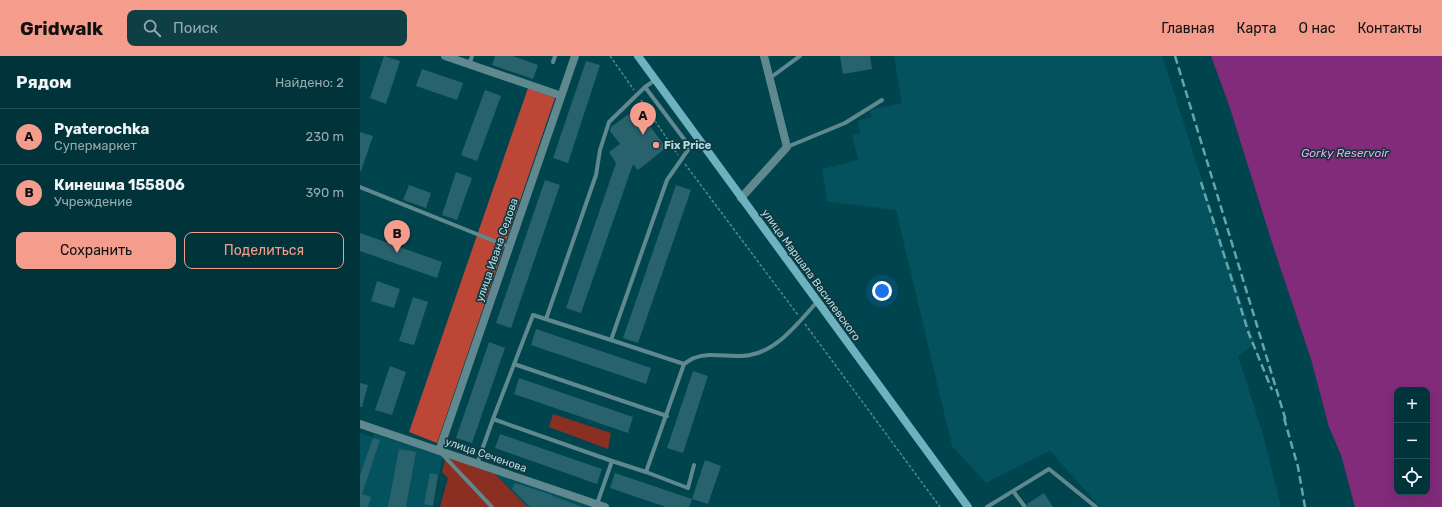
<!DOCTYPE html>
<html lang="ru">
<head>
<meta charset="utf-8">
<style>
  :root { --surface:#00333a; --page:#0e3f45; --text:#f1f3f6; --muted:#95aaaf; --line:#224e54; --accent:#f49d8d }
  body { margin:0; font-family:Rubik,sans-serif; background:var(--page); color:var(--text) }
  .controls { position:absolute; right:12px; bottom:12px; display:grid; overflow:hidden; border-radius:8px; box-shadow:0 4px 16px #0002 }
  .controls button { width:36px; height:36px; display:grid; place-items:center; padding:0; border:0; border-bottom:1px solid var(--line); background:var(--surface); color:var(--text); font:20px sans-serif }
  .you { position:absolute; left:522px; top:235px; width:14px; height:14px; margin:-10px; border:3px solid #fff; border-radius:50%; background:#1a73e8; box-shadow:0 0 0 6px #1a73e833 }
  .badge { display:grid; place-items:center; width:26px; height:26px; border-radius:50%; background:var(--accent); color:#111; font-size:13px; font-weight:700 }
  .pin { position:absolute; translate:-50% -33px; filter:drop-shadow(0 1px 2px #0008) }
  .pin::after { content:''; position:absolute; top:21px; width:14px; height:12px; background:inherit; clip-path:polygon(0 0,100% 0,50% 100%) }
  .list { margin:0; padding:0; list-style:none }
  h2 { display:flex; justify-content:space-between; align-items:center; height:52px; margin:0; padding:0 16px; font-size:17px }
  h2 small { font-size:13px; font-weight:400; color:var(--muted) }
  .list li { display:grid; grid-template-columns:26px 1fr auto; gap:12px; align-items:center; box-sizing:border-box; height:56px; padding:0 16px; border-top:1px solid var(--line) }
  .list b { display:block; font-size:15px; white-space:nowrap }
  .list p { margin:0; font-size:13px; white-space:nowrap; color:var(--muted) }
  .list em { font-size:13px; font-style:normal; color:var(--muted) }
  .actions { display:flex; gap:8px; padding:12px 16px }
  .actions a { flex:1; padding:9px 0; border:1px solid var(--accent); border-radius:8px; text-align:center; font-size:14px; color:var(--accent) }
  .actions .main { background:var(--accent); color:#111 }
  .icon { flex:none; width:22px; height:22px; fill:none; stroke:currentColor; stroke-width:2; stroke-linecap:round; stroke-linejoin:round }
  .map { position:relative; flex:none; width:1082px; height:451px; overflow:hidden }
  header { display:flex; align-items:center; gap:24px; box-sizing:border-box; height:56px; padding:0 20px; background:var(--accent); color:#111 }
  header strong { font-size:19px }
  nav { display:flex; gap:22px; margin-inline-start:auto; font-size:14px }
  .search { width:280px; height:36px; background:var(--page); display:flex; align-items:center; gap:10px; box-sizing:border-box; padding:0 14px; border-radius:8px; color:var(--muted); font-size:15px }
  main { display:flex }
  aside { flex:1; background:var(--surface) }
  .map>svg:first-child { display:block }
  .built { fill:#04525e }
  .green { fill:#8b2f22 }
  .forest { fill:#bc4736 }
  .water { fill:#822b7b; fill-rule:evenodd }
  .building { fill:#28626d }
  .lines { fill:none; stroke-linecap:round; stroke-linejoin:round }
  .path { stroke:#4f8a94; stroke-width:1.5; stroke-dasharray:3 2; stroke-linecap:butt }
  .lane { stroke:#5f888f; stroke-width:4 }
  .street { stroke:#5f888f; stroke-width:8 }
  .secondary { stroke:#6fb2bf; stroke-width:8 }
  .rail { stroke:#6ba3ac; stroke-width:2.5; stroke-dasharray:8 4; stroke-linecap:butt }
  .poi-dot { fill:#f49d8d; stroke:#14373d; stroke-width:1.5 }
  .labels { text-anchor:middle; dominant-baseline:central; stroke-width:3.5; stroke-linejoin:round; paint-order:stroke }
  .poi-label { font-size:11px; font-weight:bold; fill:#addee7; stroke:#14373d; text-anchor:start }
  .street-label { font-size:11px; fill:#addee7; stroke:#14373d }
  .water-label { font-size:12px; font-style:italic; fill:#f79ded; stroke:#14373d }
</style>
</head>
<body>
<header>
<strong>Gridwalk</strong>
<div class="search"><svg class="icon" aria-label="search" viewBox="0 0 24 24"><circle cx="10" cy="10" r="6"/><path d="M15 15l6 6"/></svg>Поиск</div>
<nav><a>Главная</a><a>Карта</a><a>О нас</a><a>Контакты</a></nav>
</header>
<main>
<aside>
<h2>Рядом<small>Найдено: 2</small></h2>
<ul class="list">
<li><span class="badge">A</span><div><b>Pyaterochka</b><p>Супермаркет</p></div><em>230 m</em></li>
<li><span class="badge">B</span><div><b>Кинешма 155806</b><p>Учреждение</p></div><em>390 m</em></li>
</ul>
<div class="actions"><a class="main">Сохранить</a><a>Поделиться</a></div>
</aside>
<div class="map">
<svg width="1082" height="451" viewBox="0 0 1082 451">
  <rect width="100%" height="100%" fill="#00444e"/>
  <path class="built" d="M534 0H802L897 294 893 289 878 300 902 375 921 451H740L690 395 626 427 592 390 536 154 470 146 467 145 462 113 498 104 492 79 501 77 497 65 512 61 510 54 542 47Z
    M0 377 13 381 14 378 83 400 72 451H0Z
    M135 418 231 451H167Z"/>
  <path class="green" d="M193 358 251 377 248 393 189 371Z
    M86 400 135 418 167 451H80L88 422 82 416Z"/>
  <path class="forest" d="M168 32 195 42 77 387 49 376Z"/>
  <path class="water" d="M851 0H1082V451H995L981 399 969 371 951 303 914 193 869 49ZM1037 334H1067V436H1037Z"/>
  <path class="building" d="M24 0 40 5 26 48 10 42Z
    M135 0H153L178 9 173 23 132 9Z
    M480 0H510L512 13 483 18Z
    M226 5 240 9 208 107 193 102Z
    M62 13 103 27 97 44 56 30Z
    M125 34 141 40 117 105 101 99Z
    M277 52 306 92 278 114 273 108 221 257 206 252 256 107 249 96 260 88 250 75 251 71Z
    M0 76 13 80 1 115H0Z
    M96 116 112 122 97 164 82 159Z
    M185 124 200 129 151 272 136 267Z
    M49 129 71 137 66 152 43 144Z
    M316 129 331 134 278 287 263 282Z
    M0 177 82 206 77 222 0 195Z
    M17 225 40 233 34 252 11 245Z
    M53 241 68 246 54 289 39 285Z
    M176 273 291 312 286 328 171 289Z
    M129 286 145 292 112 387 96 382Z
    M30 310 46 316 32 359 15 354Z
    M333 315 348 320 323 397 307 392Z
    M159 322 273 361 268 377 154 338Z
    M0 327 8 329 2 351H0Z
    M140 378 242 413 237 428 135 392Z
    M13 382 20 384 2 438 11 441 8 451H0V419Z
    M39 393 56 396 46 451H28Z
    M345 404 361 410 348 448 332 443Z
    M70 417 78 419 73 450 64 448Z
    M255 417 332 443 329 451H306L250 432Z
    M155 427 192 439V440L220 450V451H170L152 433Z
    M684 437 693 451H668L667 448Z"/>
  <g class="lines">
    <path class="path" d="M250 0 274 34
      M281 44 318 99
      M325 108 438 259
      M445 268 580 451"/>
    <path class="lane" d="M193 6 195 0
      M109 9 112 0
      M410 22 440 0
      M295 24 285 31 330 91 341 87
      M427 91 485 67 522 44
      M0 131 149 191
      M186 263 236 119 240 94 249 66 285 31
      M154 308 307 360
      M324 308C327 306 331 303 334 302 352 295 372 303 390 299 418 294 439 266 457 246
      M133 363 173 259 251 284
      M81 397 132 451
      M117 408 133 363 252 405
      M286 416 328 432 334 409
      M653 435 665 451
      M237 448 252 405 286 416 324 308 251 284 307 124 330 91
      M627 451 689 413 736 451"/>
    <path class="street" d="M85 0 196 38
      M381 142 427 91 404 0
      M0 368 245 451
      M79 395 215 0"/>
    <path class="secondary" d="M278 0 608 451"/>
    <path class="rail" d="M815 0 926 365
      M841 126 889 278 912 334
      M924 362 938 411 945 451"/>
  </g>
  <circle class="poi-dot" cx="296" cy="89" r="4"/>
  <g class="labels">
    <g class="poi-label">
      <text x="304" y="89">Fix Price</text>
    </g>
    <g class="street-label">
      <text transform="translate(137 194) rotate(-71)">улица Ивана Седова</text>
      <text transform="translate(451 219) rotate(54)">улица Маршала Василевского</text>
      <text transform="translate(126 399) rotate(19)">улица Сеченова</text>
    </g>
    <g class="water-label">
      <text x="985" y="97">Gorky Reservoir</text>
    </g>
  </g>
</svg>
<div class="controls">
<button>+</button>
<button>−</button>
<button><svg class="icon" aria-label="locate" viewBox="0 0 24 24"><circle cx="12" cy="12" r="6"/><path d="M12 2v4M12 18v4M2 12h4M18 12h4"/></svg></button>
</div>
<div class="you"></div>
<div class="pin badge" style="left:283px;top:79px">A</div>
<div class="pin badge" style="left:37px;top:197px">B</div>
</div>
</main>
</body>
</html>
